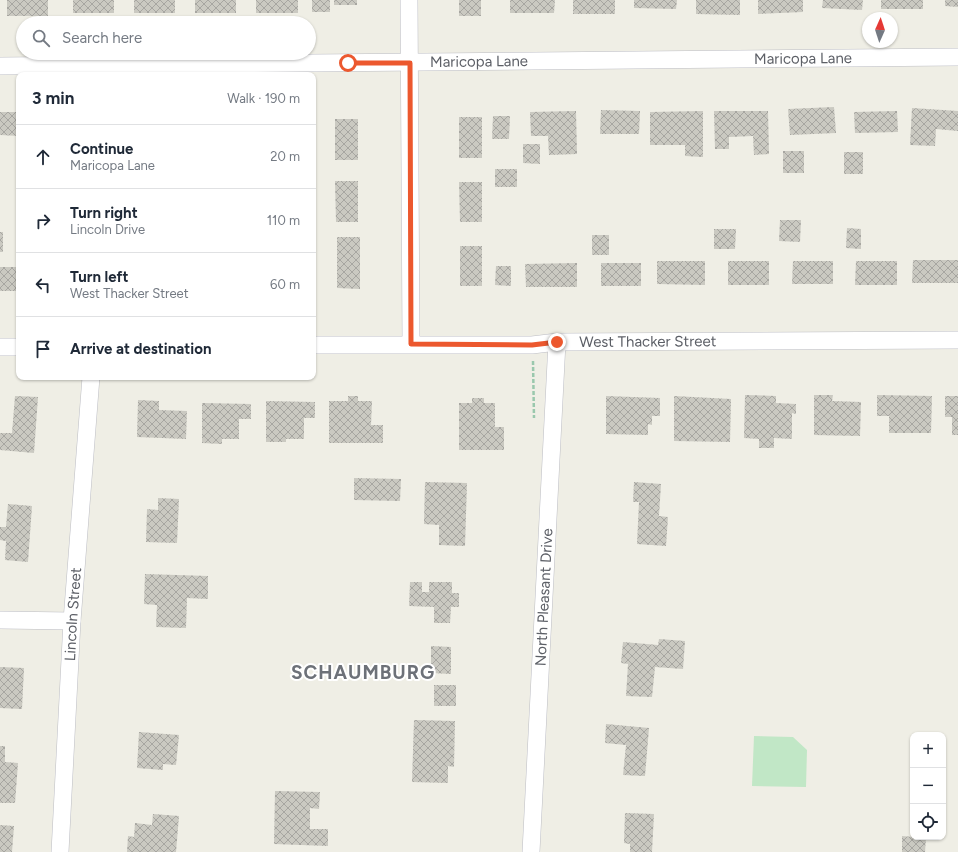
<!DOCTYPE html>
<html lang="en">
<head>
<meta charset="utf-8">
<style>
  :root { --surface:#fff; --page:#f2f2f3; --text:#1f2937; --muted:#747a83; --line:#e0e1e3 }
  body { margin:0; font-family:Figtree,sans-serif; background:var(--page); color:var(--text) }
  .controls { position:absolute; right:12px; bottom:12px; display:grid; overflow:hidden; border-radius:8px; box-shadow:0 1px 3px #0004 }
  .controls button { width:36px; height:36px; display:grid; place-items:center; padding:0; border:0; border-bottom:1px solid var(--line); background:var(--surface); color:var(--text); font:20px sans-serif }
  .compass { position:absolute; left:862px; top:12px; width:36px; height:36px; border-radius:50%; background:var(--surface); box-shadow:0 1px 3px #0004; rotate:3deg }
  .stop { position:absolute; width:12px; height:12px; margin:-9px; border:3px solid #ec582e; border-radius:50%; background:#fff }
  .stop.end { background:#ec582e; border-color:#fff; box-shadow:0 1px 4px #0008 }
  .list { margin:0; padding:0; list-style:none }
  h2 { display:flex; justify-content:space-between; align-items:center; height:52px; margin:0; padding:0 16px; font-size:17px }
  h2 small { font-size:13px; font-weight:400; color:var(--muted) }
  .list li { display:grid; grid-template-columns:26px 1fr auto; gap:12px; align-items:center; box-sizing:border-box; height:64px; padding:0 16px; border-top:1px solid var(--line) }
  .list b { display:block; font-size:15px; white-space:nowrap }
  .list p { margin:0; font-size:13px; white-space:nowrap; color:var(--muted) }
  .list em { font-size:13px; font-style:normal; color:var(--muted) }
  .icon { flex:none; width:22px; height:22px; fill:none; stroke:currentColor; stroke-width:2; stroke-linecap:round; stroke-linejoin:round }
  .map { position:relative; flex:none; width:958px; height:852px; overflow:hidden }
  .search { position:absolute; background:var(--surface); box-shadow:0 1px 3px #0004; left:16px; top:16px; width:300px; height:44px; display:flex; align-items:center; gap:10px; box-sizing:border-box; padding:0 14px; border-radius:22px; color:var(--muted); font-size:15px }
  .panel { position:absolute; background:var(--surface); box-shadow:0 1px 3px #0004; left:16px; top:72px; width:300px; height:308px; border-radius:8px }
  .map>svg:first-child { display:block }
  .green { fill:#c1e7c6 }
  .building { fill:url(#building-cross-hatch) }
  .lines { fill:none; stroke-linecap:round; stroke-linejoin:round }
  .street-casing { stroke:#bcbdc4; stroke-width:18 }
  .path { stroke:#9ac8ad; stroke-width:2.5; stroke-dasharray:4 2; stroke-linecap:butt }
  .street { stroke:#fff; stroke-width:17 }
  .route { stroke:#ec582e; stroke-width:5 }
  .labels { text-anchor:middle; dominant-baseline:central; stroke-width:4; stroke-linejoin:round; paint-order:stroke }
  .street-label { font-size:15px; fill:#5c5f66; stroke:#fff }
  .district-label { font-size:19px; font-weight:bold; letter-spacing:1px; fill:#6d7178; stroke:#fff }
</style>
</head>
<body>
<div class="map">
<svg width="958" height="852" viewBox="0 0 958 852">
  <defs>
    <pattern id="building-cross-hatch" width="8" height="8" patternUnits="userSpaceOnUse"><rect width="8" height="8" fill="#cac9c1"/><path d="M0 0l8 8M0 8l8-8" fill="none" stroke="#a7a6a1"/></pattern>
  </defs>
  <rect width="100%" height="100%" fill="#efeee5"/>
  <path class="green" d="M754 736 793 737 807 750 806 787 752 786Z"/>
  <path class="building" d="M7 0H48V16H7Z
    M73 0H114V13H73Z
    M134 0H175V13H134Z
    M195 0H236V13H195Z
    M256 0H298V13H256Z
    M312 0H330V12H312Z
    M334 0H357V5H334Z
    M459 0H481V16H459Z
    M510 0H555L554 13H510Z
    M573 0H615V14H573Z
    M634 0H677L676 9 634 8Z
    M696 0H740V15L696 14Z
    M758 0H803V12L758 14Z
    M823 0H863L862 10 822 8Z
    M881 0H923V9H881Z
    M945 0H958V7L945 6Z
    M834 107 836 133 790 135 788 109Z
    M912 108 958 111V131L936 129 935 146 910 145Z
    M601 110 640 111 639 134H600Z
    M576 111 577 154 549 155 548 136H531L530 112Z
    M703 111V157L685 156V145H650V112Z
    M714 111H768L769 154 754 155 753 136 729 137V149H715Z
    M897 111 898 132 855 133 854 112Z
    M0 112H19V136L0 135Z
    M493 116H510L509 139H492Z
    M459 117H482V158H459Z
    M335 119H358V160H335Z
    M523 144H540V164L523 163Z
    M783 151H804V173H783Z
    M844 152H863V174H844Z
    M495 169H517V187H495Z
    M335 181H358V222H336Z
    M459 182H482V222H460Z
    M780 220H801L800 242 779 241Z
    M847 228 861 229V249L846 248Z
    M714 229H736L735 249H714Z
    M0 232H3V252H0Z
    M592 235H609V255H592Z
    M337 237H360V289L337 288Z
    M460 246H482V286H460Z
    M913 260H958V283H912Z
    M657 261H705V285L657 284Z
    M728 261H769V285H728Z
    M793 261H833V284H792Z
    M856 261H897V285H855Z
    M577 263V287H526L525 264Z
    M601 263H641V286H601Z
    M496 266H511V286L495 285Z
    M0 267H19V291H0Z
    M745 395 776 396V403L796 404V414L792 413V439L774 438V448H759V439L744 438Z
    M814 395H833L832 401 861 402 860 436 814 435Z
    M877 395 932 396 931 433H889V416H877Z
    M15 396 38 397 34 453 0 450V433H12Z
    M348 396H358V401H372L371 425H383V443H329V401H348Z
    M606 396 660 398V416H652V425L648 424V435L606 434Z
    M674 396 731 399 730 442 674 441Z
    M945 396H958V435H952V417H945Z
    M472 398H484V403H495V427H504V450H459V403H472Z
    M138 400 159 401V410L187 411 186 439 137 437Z
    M266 401 315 402V418H304V439H286V442H266Z
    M202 403 251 404V419H239V439H222V444L202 443Z
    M354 478 401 479 400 501 354 500Z
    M425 482 467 483 465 546 439 545V525L424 524Z
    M634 482 661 484 659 516 668 517 666 546 637 544 639 502H633Z
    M158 498 179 499 177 543 146 542 147 509 158 510Z
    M8 504 32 506 28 562 5 560 6 541 0 540V527H6Z
    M145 574 208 576V599L187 598 186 628 156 627 157 605 144 604Z
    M410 582H422V592H429V582H452V593H459V607H451L450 623H434V607L409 606Z
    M659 639 685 641 683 669 655 667 652 697 626 696 628 664 621 663 623 642 658 645Z
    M431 646 451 647V674L431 673Z
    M0 667 24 668 22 709 0 708Z
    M434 685H456V706H434Z
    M414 720 455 721 454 767 448 766V783L412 782Z
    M606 724 649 728 645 776 623 775 626 745 605 743Z
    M139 732 179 735 176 765 163 764V770L137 768Z
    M0 746H5V762L18 763 15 803H0Z
    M275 791 320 792 319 809 310 808V829H328V846L274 844Z
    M625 813 654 814 652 852H630V844L624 843Z
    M153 814 179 816 176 852H127L128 836 134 837 135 823 152 825Z
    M0 825 14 826 12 852H0Z
    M902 836 926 838 925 852H902Z"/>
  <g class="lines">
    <g class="street-casing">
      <g id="street">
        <path d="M409 0 411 343"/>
        <path id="s1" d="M0 66 958 57"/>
        <path id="s2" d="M313 345H532L557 342 958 340"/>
        <path d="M0 347H19"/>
        <path d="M0 620 72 621"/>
        <path id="s3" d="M60 852 72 621 91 377"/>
        <path id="s4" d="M531 852 557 342"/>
      </g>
    </g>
    <path class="path" d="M533 361 534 418"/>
    <use href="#street" class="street"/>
  </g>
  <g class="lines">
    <path class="route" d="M348 63H410L411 344 532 345 557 342"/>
  </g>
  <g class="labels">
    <g class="street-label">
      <text stroke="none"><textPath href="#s1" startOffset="803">Maricopa Lane</textPath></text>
      <text stroke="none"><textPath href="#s1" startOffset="479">Maricopa Lane</textPath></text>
      <text stroke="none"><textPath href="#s2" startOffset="335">West Thacker Street</textPath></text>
      <text stroke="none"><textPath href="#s4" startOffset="255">North Pleasant Drive</textPath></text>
      <text stroke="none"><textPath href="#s3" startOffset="238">Lincoln Street</textPath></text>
    </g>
    <g class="district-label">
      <text x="363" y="672">SCHAUMBURG</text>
    </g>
  </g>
</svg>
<div class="controls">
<button>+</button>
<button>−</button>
<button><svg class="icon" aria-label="locate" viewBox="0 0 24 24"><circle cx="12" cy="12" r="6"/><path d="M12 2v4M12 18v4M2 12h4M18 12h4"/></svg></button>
</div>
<svg class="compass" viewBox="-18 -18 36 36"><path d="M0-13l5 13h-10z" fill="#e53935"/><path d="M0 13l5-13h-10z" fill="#747a83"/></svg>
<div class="stop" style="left:348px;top:63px"></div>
<div class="stop end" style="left:557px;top:342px"></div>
<div class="search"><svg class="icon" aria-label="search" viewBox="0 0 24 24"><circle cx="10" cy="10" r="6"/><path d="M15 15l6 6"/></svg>Search here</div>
<section class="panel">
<h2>3 min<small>Walk · 190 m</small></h2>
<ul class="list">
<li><svg class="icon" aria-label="ahead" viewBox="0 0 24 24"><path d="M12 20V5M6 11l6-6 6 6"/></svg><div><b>Continue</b><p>Maricopa Lane</p></div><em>20 m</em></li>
<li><svg class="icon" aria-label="right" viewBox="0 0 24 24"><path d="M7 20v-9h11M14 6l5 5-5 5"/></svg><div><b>Turn right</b><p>Lincoln Drive</p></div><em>110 m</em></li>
<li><svg class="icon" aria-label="left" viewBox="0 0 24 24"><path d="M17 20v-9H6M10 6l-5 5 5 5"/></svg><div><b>Turn left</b><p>West Thacker Street</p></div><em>60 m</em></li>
<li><svg class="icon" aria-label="arrive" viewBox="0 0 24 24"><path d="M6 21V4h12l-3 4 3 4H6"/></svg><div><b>Arrive at destination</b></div></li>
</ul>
</section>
</div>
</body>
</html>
